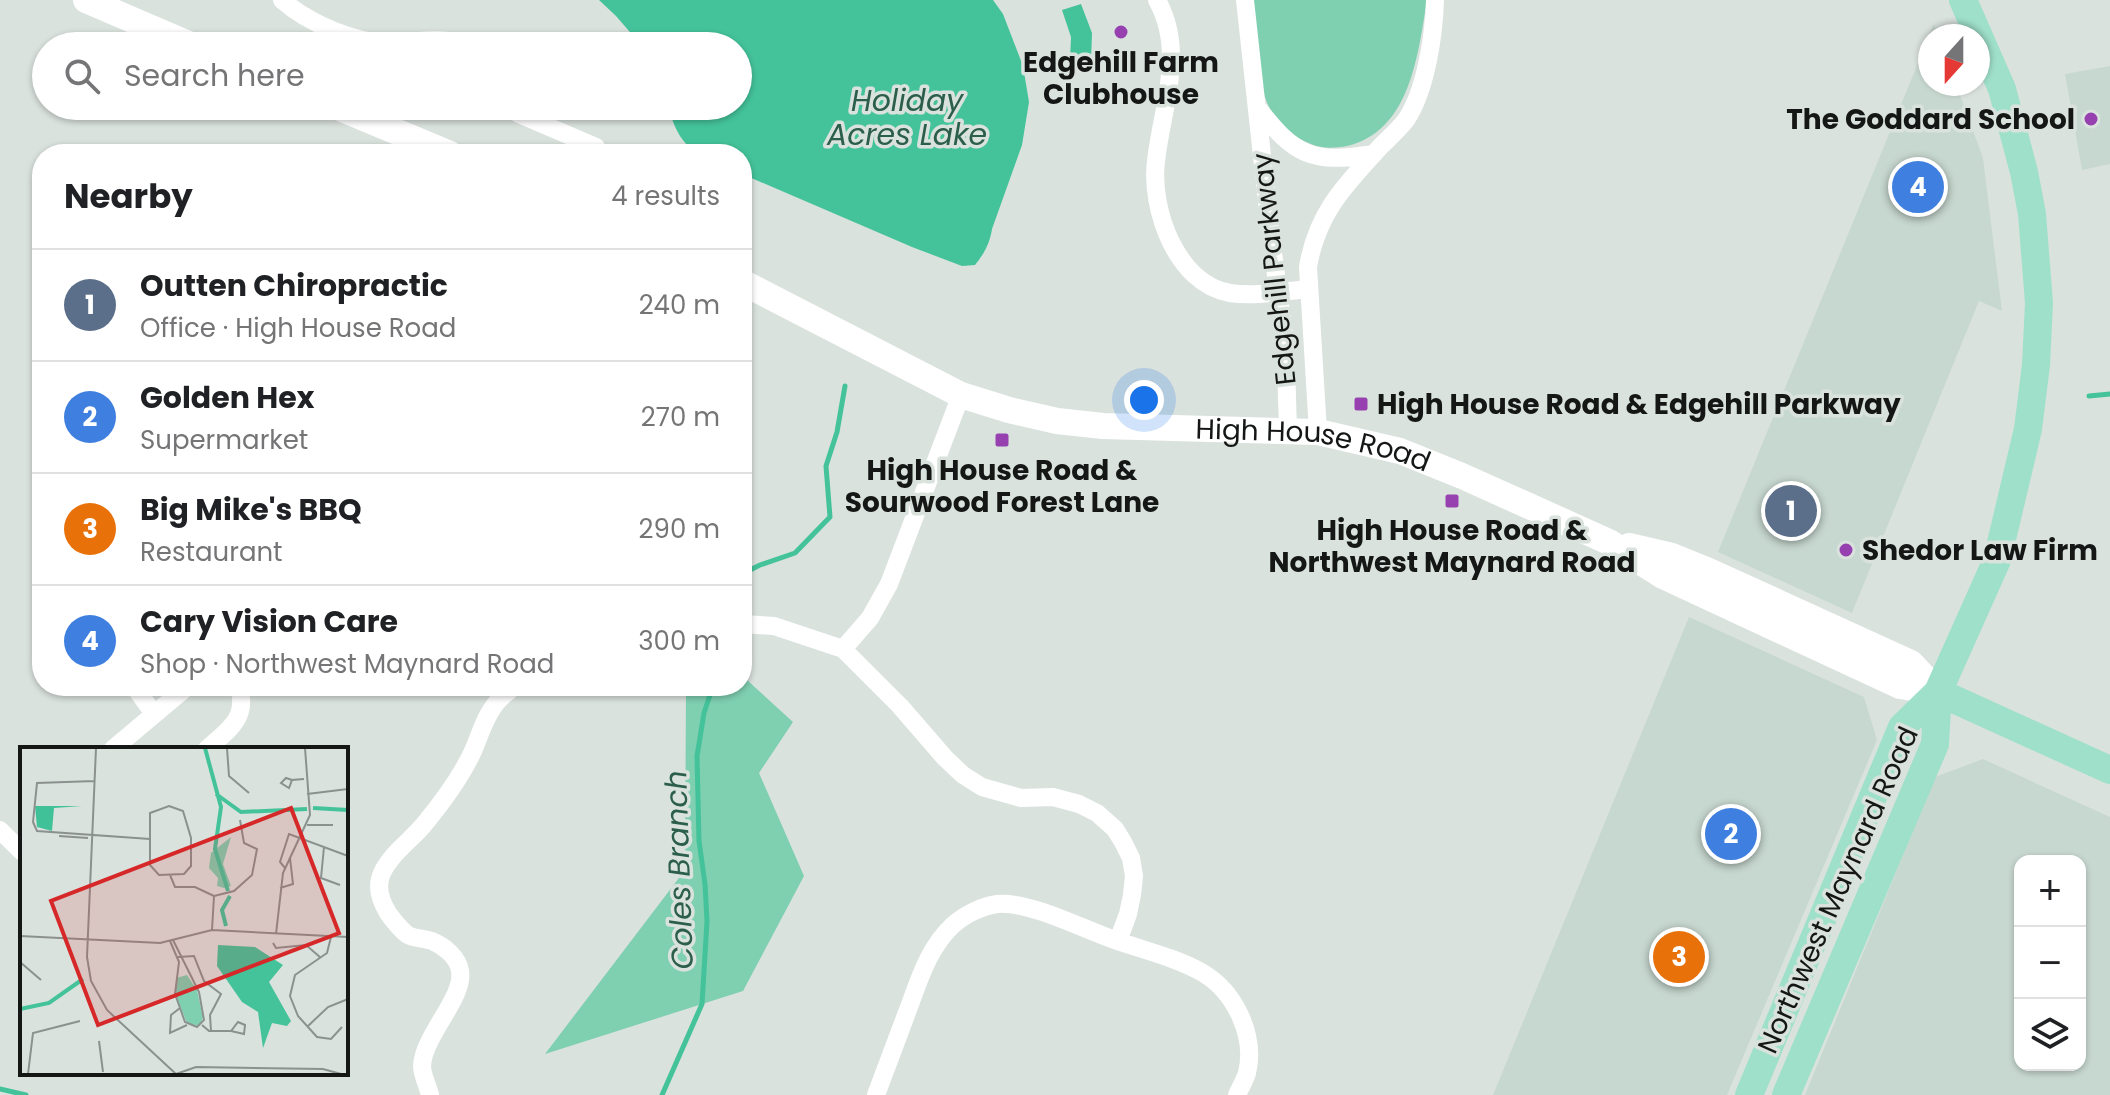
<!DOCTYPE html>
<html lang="en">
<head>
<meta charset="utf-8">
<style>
  :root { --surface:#fff; --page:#f2f2f2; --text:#202124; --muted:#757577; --line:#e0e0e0; --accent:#d93025 }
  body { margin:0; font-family:Poppins,sans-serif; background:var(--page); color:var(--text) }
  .controls { position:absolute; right:24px; bottom:24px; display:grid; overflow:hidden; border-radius:16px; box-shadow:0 2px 6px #0004 }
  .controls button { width:72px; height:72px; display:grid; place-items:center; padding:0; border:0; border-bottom:2px solid var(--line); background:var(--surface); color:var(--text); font:40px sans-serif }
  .compass { position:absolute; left:1918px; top:24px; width:72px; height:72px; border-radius:50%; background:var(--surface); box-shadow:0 2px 6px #0004; rotate:201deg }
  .you { position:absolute; left:1144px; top:400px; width:28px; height:28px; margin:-20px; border:6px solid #fff; border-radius:50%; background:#1a73e8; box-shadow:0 0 0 12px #1a73e833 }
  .badge { display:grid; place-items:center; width:52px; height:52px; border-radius:50%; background:var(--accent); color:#fff; font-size:26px; font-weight:700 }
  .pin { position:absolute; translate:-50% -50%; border:4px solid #fff; box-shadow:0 2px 8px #0006 }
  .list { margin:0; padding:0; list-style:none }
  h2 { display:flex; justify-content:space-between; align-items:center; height:104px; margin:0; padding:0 32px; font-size:34px }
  h2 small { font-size:26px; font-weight:400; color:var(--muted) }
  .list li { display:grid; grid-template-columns:52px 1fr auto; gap:24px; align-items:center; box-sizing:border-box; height:112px; padding:0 32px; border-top:2px solid var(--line) }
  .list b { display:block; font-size:30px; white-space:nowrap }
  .list p { margin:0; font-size:26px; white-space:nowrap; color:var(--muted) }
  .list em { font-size:26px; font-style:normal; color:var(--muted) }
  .icon { flex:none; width:44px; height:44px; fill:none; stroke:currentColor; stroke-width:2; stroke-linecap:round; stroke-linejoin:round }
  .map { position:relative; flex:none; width:2110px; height:1095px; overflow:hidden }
  .search { position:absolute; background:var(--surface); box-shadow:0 2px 6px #0004; left:32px; top:32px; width:720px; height:88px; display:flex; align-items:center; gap:20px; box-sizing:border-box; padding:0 28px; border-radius:44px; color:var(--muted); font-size:30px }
  .panel { position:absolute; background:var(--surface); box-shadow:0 2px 6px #0004; left:32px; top:144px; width:720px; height:552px; border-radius:32px }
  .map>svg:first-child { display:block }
  .built { fill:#c7d8d0; fill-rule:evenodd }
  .green { fill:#7fcfb1 }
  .water { fill:#44c39a }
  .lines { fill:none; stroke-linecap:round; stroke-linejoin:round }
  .stream { stroke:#44c39a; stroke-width:5 }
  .minor { stroke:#fff; stroke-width:18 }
  .secondary { stroke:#fff; stroke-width:26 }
  .primary { stroke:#9fe0ca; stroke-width:28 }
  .poi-dot { fill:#9641af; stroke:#dae2de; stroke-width:3 }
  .labels { text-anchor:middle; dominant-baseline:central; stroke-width:7; stroke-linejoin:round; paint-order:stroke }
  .poi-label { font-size:28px; font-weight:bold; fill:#141715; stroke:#dae2de }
  .street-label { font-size:28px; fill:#141715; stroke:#dae2de }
  .water-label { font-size:30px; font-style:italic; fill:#2c5e4c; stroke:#dae2de }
  .inset-river { fill:none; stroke:#44c39a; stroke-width:4 }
  .inset-road { fill:none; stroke:#8b918e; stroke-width:2 }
  .view { fill:#d62828; fill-opacity:0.15; stroke:#d62828; stroke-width:4 }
  .inset-edge { fill:none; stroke:#141715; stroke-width:4 }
</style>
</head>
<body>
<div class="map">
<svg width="2110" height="1095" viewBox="0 0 2110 1095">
  <rect width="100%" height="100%" fill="#dae2de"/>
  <path class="built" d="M1934 24 1938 36H1930V84H1956L1983 158 2002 311 1979 301 1852 613 1718 552Z
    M2110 66V164L2082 170 2065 74Z
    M1689 617 1864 697 1877 740 1727 1095H1493Z
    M1983 759 2110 817V1095H1805L1935 777ZM2020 861H2080V1065H2020Z"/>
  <path class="green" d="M1253 0H1427C1418 53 1411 131 1347 146 1335 148 1322 149 1311 144 1290 136 1272 119 1265 97 1262 90 1262 81 1261 73 1258 49 1255 25 1253 0Z
    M742 680H747L793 722 759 773 804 876 743 991 545 1054 685 870 686 686H742Z"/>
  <path class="water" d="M599 0H993L1003 14 1023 66 1029 102 1022 145 992 229C990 243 984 254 975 265L962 266 912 247 742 174V154C732 154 711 157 702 154 681 147 673 124 668 106H738V46H642L616 16Z
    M1081 4 1092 33 1091 62 1070 61 1071 37 1062 10Z"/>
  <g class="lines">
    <path class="stream" d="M2089 396 2110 394
      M742 574 760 565 795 553 830 517 826 466 837 432 845 386
      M0 1089 26 1095
      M662 1095 702 1004 707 921 705 884 699 841 697 756 704 713 713 686"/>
    <path class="minor" d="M282 0C308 23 356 44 391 43 419 42 445 36 472 46
      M1157 0C1186 52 1162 107 1156 161 1150 208 1176 284 1230 293 1256 297 1284 291 1309 289
      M1245 0 1271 238 1283 327 1286 363 1288 431
      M507 106 519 114 596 147
      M1257 107C1295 156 1312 164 1374 154
      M1318 432 1308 267C1317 213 1345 185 1380 147 1389 138 1399 129 1406 120 1426 90 1434 35 1435 0
      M742 624 774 626 843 649 900 706 945 758 963 775 982 787 1021 798 1053 797 1079 804 1097 813 1115 829 1123 842 1131 858 1134 876 1132 895 1128 914 1118 941
      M843 649 870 618 889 584 961 395
      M134 686 154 714
      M113 749 188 686
      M207 749C229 729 248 719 239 686
      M0 830 22 852
      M430 1095C428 1086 422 1075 422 1066 423 1036 465 997 460 971 458 957 444 946 432 941 425 938 415 939 408 935 402 931 392 919 388 913 380 900 376 886 382 873 391 853 413 839 426 822 444 800 461 777 473 751 480 735 485 716 497 702 502 696 509 691 515 686
      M876 1095C886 1068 896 1042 906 1015 918 984 927 949 953 925 964 915 982 906 997 904 1029 901 1081 928 1112 939 1142 950 1175 957 1203 973 1235 992 1256 1036 1247 1073 1245 1080 1240 1088 1237 1095"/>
    <g class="secondary">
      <path d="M86 0 193 46"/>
      <path d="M335 106 450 154"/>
      <path id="s1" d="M742 282 961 395 1009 410 1057 421 1103 426 1318 432 1400 451 1462 476 1609 542 1663 576 1900 686 1938 692"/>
      <path d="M1629 546 1672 556 1709 571 1911 663 1938 692"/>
    </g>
    <path class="primary" d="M1938 692 2110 770
      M1749 1095 1902 727 1938 692
      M1786 1095 1935 744 1938 692 1997 560 2028 429 2036 365 2039 303 2032 214 2024 172 2002 89 1963 0"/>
  </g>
  <g class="poi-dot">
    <circle cx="1121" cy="32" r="8"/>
    <circle cx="2091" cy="119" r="8"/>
    <rect x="1353" y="396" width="16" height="16" rx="4"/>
    <rect x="994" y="432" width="16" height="16" rx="4"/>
    <rect x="1444" y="493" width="16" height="16" rx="4"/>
    <circle cx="1846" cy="550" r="8"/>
  </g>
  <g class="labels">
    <g class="poi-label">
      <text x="1121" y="62">Edgehill Farm<tspan x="1121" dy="32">Clubhouse</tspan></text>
      <text x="2075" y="119" text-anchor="end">The Goddard School</text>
      <text x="1377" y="404" text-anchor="start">High House Road &amp; Edgehill Parkway</text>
      <text x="1002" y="470">High House Road &amp;<tspan x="1002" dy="32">Sourwood Forest Lane</tspan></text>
      <text x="1452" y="530">High House Road &amp;<tspan x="1452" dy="32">Northwest Maynard Road</tspan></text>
      <text x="1862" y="550" text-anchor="start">Shedor Law Firm</text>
    </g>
    <g class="street-label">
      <text transform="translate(1274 269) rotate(-96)">Edgehill Parkway</text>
      <text stroke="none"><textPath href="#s1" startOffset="604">High House Road</textPath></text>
      <text transform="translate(1838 890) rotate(-66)">Northwest Maynard Road</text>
    </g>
    <g class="water-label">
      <text x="907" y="100">Holiday<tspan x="907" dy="34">Acres Lake</tspan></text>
      <text transform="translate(679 870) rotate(-92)">Coles Branch</text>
    </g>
  </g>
  <g transform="translate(20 747)">
    <rect width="328" height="328" fill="#dae2de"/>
    <path d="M211 90 203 117 211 139 204 141 197 139 198 131 189 121 191 106ZM167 228 177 243 183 271 179 279 167 276 156 249V231Z" fill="#7fcfb1"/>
    <path d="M15 59H62L34 61 32 84 17 80Z" fill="#41c198"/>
    <path d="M198 198 235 200 263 218 249 235 271 274 267 279 252 276 243 301 238 265 222 255 197 219Z" fill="#44c39a"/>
    <path class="inset-river" d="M185 1 201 60 195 102 208 144M196 47 221 65 287 62M293 61 328 63M206 179 202 163 210 149M0 262 29 256 63 232"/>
    <path class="inset-road" d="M76 1 67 210 71 234 87 263 156 327M207 1 209 29 229 46M272 33 266 31 261 36 269 41 272 33 284 32M75 34 17 36 13 75 17 84 130 92M287 47 328 42M149 59 163 64 171 91V119L164 127 139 128 130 118V66ZM287 78H313M39 89 68 91M304 100 301 131 320 138M265 121 260 115 269 87 328 109M150 128 155 140H175L194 149M260 141 273 137 270 111M194 149 214 144 232 128 237 102 224 96 220 73M192 183 194 149M256 187 263 126 290 68 285 1M0 189 140 196 192 183 328 190M311 190 307 206 275 228 270 249 278 269 297 290 311 292 322 280M150 194 159 215 155 247 165 275 177 280 184 273 179 245 153 193M253 196 256 201 286 198 301 211M158 210 174 209 184 234 201 247 190 268 191 284M0 215 21 233M327 253 328 229M160 261 151 268 150 286 167 278M182 278 189 284H211L218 275 225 278 224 287 211 284M287 280 308 260 328 252M79 294 83 325M8 327 13 286 60 274M78 327H103M156 327 176 320 303 322 321 327"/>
    <path class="view" d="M271 61 319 186 78 278 31 154Z"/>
    <rect width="328" height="328" class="inset-edge"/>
  </g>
</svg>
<div class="controls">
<button>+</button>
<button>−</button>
<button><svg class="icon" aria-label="layers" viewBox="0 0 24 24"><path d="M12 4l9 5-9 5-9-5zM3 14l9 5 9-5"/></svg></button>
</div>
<svg class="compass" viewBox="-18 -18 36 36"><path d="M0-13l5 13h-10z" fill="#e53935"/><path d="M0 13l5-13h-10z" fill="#757577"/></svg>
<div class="you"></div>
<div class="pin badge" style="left:1791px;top:511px;background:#5c6f8a">1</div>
<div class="pin badge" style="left:1731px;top:834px;background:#3f7fe0">2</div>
<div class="pin badge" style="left:1679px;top:957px;background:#e8710a">3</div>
<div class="pin badge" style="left:1918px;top:187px;background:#3f7fe0">4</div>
<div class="search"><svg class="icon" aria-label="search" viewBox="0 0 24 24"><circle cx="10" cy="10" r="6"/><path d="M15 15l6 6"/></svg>Search here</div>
<section class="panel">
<h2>Nearby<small>4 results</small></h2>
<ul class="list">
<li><span class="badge" style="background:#5c6f8a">1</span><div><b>Outten Chiropractic</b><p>Office · High House Road</p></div><em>240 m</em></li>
<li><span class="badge" style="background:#3f7fe0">2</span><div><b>Golden Hex</b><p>Supermarket</p></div><em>270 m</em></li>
<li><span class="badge" style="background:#e8710a">3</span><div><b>Big Mike's BBQ</b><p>Restaurant</p></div><em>290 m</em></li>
<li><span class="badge" style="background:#3f7fe0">4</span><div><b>Cary Vision Care</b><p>Shop · Northwest Maynard Road</p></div><em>300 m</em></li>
</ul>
</section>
</div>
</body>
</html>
